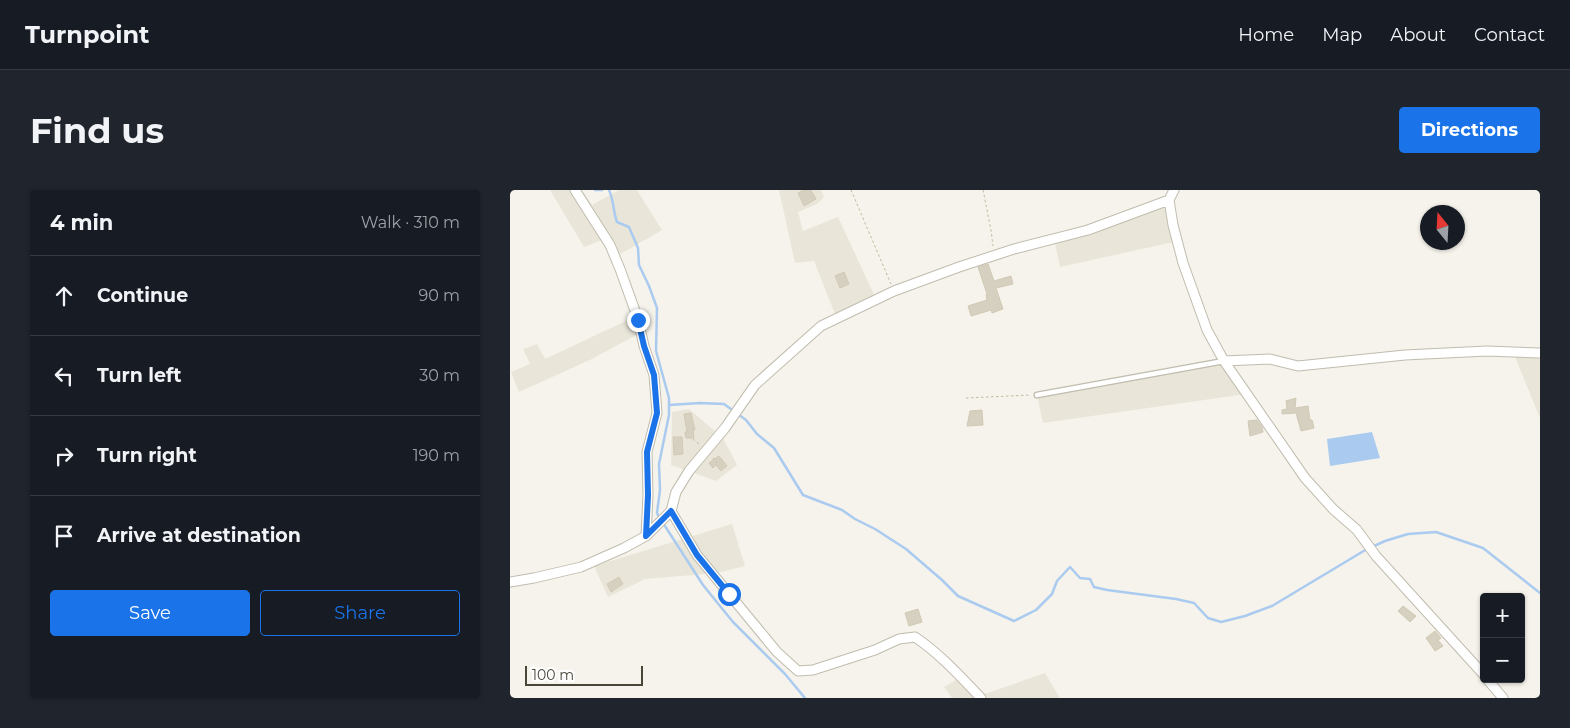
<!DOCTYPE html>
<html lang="en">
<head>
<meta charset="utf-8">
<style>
  :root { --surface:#171b24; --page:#20242c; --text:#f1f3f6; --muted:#9ea1a6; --line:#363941; --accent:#1a73e8 }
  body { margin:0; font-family:Montserrat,sans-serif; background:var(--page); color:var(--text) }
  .controls { position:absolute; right:15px; bottom:15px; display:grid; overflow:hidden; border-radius:5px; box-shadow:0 1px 4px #0004 }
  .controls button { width:45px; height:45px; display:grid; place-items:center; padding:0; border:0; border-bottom:1px solid var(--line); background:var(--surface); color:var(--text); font:25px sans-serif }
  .compass { position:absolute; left:910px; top:15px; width:45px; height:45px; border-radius:50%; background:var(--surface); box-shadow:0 1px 4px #0004; rotate:342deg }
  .scale { position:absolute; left:15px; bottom:12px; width:118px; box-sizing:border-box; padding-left:5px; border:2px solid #494539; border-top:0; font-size:14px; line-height:18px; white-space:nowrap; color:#494539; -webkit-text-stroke:4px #fff; paint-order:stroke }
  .stop { position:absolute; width:15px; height:15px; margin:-11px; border:4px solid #1a73e8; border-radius:50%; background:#fff }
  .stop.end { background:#1a73e8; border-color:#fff; box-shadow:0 1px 5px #0008 }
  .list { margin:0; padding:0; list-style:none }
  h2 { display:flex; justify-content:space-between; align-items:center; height:65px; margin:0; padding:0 20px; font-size:21px }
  h2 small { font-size:16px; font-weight:400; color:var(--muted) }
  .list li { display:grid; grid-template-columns:32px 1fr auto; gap:15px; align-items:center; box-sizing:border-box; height:80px; padding:0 20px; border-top:1px solid var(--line) }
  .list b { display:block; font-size:19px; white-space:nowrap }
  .list em { font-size:16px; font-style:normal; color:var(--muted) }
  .actions { display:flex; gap:10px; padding:15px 20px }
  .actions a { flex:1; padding:11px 0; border:1px solid var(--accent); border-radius:5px; text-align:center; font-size:18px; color:var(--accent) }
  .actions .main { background:var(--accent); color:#fff }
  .icon { flex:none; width:28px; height:28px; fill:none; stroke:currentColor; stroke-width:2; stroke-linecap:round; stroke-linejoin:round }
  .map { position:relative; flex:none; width:1030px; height:508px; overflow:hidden; border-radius:5px }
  header { display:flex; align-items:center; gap:30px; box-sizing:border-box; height:70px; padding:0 25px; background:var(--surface); border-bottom:1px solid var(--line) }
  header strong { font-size:24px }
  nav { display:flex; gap:28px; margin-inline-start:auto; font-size:18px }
  .intro { display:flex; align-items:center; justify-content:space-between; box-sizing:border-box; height:120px; padding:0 30px }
  h1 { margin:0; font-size:35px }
  .button { padding:12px 22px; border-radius:5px; background:var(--accent); color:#fff; font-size:18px; font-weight:700 }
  main { display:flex; gap:30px; padding:0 30px }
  aside { flex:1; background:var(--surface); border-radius:5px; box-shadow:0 1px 4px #0004 }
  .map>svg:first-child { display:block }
  .residential { fill:#e9e6d9 }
  .water { fill:#aacbef }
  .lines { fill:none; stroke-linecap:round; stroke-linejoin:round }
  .stream { stroke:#aacbef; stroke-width:2.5 }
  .building { fill:#d6d0c1; stroke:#d1c9b4 }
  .lane-casing { stroke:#c0bcae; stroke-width:7 }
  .street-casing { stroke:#c0bcae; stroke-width:11 }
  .path { stroke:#c2b99f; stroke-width:1; stroke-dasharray:2.5 2.5; stroke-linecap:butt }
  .lane { stroke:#fff; stroke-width:4.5 }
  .street { stroke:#fff; stroke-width:9 }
  .route { stroke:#1a73e8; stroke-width:6 }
</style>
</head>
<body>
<header>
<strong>Turnpoint</strong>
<nav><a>Home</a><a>Map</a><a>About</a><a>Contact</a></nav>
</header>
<div class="intro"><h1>Find us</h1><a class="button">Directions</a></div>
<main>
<aside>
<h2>4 min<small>Walk · 310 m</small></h2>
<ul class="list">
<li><svg class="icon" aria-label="ahead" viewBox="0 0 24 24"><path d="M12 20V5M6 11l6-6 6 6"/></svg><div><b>Continue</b></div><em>90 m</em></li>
<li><svg class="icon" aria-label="left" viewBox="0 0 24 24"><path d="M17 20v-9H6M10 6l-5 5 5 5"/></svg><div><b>Turn left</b></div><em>30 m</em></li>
<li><svg class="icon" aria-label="right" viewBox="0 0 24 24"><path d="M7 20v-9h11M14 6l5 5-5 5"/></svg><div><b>Turn right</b></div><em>190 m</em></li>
<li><svg class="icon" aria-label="arrive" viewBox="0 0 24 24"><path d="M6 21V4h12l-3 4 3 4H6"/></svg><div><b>Arrive at destination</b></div></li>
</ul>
<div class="actions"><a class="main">Save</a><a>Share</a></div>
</aside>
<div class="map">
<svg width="1030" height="508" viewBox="0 0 1030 508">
  <rect width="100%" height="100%" fill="#f5f3eb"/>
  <path class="residential" d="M40 0H72L82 15 109 0H127L152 40 107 66 95 49 74 57Z
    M269 0H311L314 7 307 14 288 22 293 41 328 27 366 109 327 129 304 71 285 73Z
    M659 10 668 51 550 77 544 49Z
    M120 129 128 144 82 169 9 202 1 182 20 174 13 159 27 154 35 169Z
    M1003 162 1030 169V228Z
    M714 171 736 204 533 233 527 205Z
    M179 219 213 248 227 275 206 291 161 275 162 222Z
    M222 334 235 376 207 383 135 389 98 407 84 376Z
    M535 483 550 508H442L434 497 451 487 469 506Z"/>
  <path class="water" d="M862 242 870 268 820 276 817 249Z"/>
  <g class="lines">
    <path class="stream" d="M85 0H92
      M99 0C104 11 103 21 107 32L119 37 128 58 129 75 139 96 147 118 146 161 159 208V225L149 274 150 300 147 323 150 329
      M159 215 190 213 214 214 236 230 247 244 264 258 293 305 332 320 345 329 365 339 396 359 432 390 448 406 504 431 526 420 542 404 547 391 560 377 570 388 580 389 584 397 597 400 666 409 684 413 698 428 711 432 735 426 762 416 857 359
      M153 333 193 395 223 432 275 484 295 508
      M862 357 875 351 898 344 926 342 973 358 1030 403"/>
  </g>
  <path class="building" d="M293 0H301L306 9 294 16 288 3Z
    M478 74 484 91 501 86 503 94 486 98 493 119 482 123 481 120 461 126 458 116 477 110 476 105 477 104 468 77Z
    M334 82 339 94 330 98 325 86Z
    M786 208 785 218 798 216 800 230H802L804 238 791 241 786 223 772 224V220L777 219 776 211Z
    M472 220 473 235 457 236 460 221Z
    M181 223 185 240H183L184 248H176L175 242H177L174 224Z
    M747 230 752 237 753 242 740 246 738 231Z
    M163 247H172L173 264 164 265Z
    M209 266 217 276 211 281 206 275 203 278 199 273Z
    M109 387 113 394 101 402 97 394Z
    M893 416 906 426 900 432 888 421Z
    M408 419 412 432 399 436 395 423Z
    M925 441 931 448 928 450 933 456 925 461 916 448Z"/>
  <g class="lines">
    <g class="lane-casing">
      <path id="lane" d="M527 205 714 171"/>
    </g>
    <g class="street-casing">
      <path id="street" d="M65 0 100 55 110 79 128 129 134 156 144 185 147 223 137 262 138 305 136 346
        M664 0 659 10 663 35 673 73 697 140 714 171 795 288 823 319 847 340 866 366 974 485
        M714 171 760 169 788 176 895 165 977 161 1030 163
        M161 321 187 365 267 462 288 481 303 480 365 460 389 449 405 447C430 464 450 486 471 508
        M0 392 24 388 71 377 114 358 136 346 161 321 166 302 179 281 215 238 245 195 311 136 384 101 449 77 504 59 578 40 659 10
        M977 489 993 508"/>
    </g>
    <path class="path" d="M341 0 381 94
      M473 0 481 40 483 56
      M456 208 521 205
      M183 249 189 254
      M203 268 207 273"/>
    <use href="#lane" class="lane"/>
    <use href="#street" class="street"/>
  </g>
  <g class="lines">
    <path class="route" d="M128 130 134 156 144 185 147 223 137 262 138 305 136 346 161 321 187 365 219 404"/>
  </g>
</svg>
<div class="controls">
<button>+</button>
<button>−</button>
</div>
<svg class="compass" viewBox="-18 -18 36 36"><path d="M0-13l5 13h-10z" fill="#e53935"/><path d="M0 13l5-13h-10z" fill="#9ea1a6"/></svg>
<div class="scale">100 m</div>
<div class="stop" style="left:219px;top:404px"></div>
<div class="stop end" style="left:128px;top:130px"></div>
</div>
</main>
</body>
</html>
